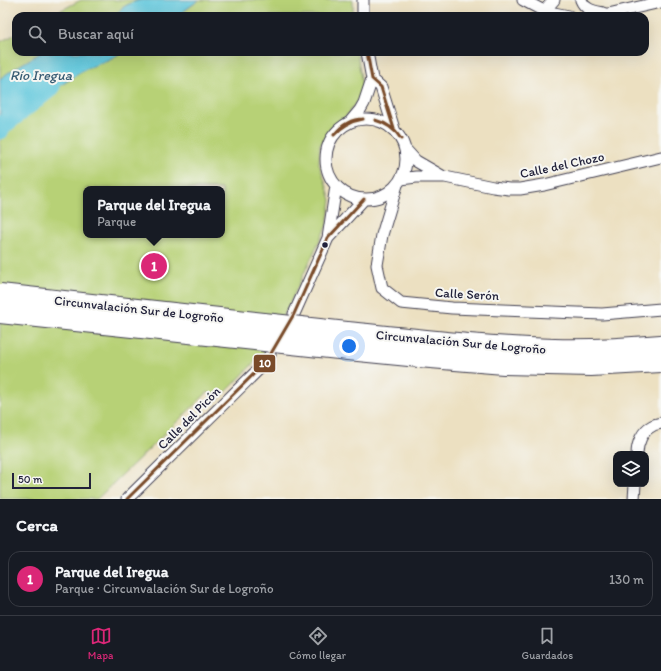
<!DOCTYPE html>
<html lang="es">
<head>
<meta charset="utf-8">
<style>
  :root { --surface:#171b24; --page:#20242c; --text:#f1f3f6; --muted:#9ea1a6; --line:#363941; --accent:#db2777 }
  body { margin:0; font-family:Itim,sans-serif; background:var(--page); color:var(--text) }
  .controls { position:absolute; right:12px; bottom:12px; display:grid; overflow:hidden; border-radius:8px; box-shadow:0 4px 16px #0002 }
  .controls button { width:36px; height:36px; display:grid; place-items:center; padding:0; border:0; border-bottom:1px solid var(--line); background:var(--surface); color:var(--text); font:20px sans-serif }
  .scale { position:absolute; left:12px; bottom:10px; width:79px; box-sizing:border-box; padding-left:4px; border:2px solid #22223b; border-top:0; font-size:11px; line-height:14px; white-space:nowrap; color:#22223b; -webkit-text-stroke:3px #f6f6f2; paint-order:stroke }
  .you { position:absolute; left:349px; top:346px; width:14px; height:14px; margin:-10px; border:3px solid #fff; border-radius:50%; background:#1a73e8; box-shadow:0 0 0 6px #1a73e833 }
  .badge { display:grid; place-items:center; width:26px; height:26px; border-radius:50%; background:var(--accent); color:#fff; font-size:13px; font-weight:700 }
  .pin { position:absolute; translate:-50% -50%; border:2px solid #fff; box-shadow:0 1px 4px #0006 }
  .popup { position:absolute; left:83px; top:186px; width:142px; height:52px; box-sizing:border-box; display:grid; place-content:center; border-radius:8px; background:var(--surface); filter:drop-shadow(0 1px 3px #0005); font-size:13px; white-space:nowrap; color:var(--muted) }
  .popup b { font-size:15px; color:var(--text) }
  .popup::after { content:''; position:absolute; left:50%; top:100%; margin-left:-8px; border:8px solid transparent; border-top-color:var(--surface) }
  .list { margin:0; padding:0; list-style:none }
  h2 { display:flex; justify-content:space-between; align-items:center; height:52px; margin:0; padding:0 16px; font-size:17px }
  h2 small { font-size:13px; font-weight:400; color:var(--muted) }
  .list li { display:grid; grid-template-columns:26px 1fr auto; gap:12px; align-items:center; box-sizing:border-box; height:56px; margin:0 8px 8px; padding:0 8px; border:1px solid var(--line); border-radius:12px }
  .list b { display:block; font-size:15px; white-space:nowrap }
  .list p { margin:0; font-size:13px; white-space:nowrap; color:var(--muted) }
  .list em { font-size:13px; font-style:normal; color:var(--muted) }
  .icon { flex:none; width:22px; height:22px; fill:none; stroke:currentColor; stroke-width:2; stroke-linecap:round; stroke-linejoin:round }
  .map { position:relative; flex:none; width:661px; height:499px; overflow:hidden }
  .search { position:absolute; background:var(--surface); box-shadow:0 4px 16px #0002; left:12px; right:12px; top:12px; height:44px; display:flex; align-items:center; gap:10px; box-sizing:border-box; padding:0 14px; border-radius:12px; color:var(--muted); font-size:15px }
  .sheet { height:116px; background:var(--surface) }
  nav { display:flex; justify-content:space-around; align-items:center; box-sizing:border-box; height:56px; border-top:1px solid var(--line); background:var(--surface); font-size:11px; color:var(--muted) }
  nav a { display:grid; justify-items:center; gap:2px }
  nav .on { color:var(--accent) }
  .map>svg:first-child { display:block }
  .green { fill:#b7d176; stroke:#6c7a58; fill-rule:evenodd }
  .water { fill:#61c8dd; stroke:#42758c }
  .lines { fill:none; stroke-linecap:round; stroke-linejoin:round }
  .river { stroke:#61c8dd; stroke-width:19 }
  .street-casing { stroke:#403e4f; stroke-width:13 }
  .highway-casing { stroke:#403e4f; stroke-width:22 }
  .street { stroke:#fff; stroke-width:11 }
  .highway { stroke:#fff; stroke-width:20 }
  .highway-bridge-casing { stroke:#403e4f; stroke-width:22; stroke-linecap:butt }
  .highway-bridge { stroke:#fff; stroke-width:20 }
  .bus-1-casing { stroke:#f6f6f2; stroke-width:6 }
  .bus-1 { stroke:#7a4b2a; stroke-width:3 }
  .bus-dot { fill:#22223b; stroke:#f6f6f2; stroke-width:1.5 }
  .labels { text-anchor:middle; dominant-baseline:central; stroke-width:4; stroke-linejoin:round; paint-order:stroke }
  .street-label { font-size:13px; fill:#22223b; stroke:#f6f6f2 }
  .water-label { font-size:14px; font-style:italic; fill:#385c74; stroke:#f6f6f2 }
  .line-badge { stroke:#f6f6f2; stroke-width:1.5 }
  .badge-label { font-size:11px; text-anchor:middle; font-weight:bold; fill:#fff }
</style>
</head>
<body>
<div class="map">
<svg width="661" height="499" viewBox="0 0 661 499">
  <rect width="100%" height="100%" fill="#f6f6f2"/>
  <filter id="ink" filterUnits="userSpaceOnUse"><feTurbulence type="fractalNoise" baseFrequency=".025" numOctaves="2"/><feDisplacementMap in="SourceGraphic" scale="8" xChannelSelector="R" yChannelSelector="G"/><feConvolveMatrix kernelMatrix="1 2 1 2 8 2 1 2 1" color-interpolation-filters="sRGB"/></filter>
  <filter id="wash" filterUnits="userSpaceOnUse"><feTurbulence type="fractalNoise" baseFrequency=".012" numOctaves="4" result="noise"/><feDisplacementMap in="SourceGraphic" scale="16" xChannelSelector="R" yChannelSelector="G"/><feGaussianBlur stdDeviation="0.9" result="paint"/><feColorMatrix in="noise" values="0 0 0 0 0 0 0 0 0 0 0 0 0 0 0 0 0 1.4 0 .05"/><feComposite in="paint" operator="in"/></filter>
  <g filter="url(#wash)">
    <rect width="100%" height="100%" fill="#ece0c1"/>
    <path class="green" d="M81 0H142C135 1 128 4 122 8 119 11 118 14 115 16H50Z
      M199 0H353V16H177Z
      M16 34V52H42L12 70 0 79V42Z
      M122 52H357L362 85 358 100 344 119 332 127 320 145 319 164 327 187 331 200 327 225 288 307 264 352 233 385 218 400 208 392 97 499H0V120L16 110 48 94 84 70 110 59ZM86 189H222V235H86Z"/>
    <path class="water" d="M142 0H199L177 16H115C118 14 119 11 122 8 128 4 135 1 142 0Z
      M42 52H122L110 59 84 70 48 94 16 110 0 120V79L12 70Z"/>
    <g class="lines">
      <path class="river" d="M0 130 3 125 51 87"/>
    </g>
  </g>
  <g filter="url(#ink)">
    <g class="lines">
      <g class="street-casing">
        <path id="street" d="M523 0 544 11 569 16
          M581 0C585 10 594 11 603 13
          M544 11 554 0
          M363 16V0
          M591 16 608 14 661 2
          M372 79 381 87 394 129
          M326 159a40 40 0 1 1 80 0a40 40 0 1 1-80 0Z
          M350 122 360 110 364 103 372 79 367 52
          M406 150 416 161 442 176
          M401 179 416 177H445L493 187 509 189H520L544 185 661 157
          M397 185 382 235 377 265 382 288 401 303 452 308 602 314 661 309
          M328 238 364 199
          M294 314 328 238 336 186
          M637 454C637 444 642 431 652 426 654 424 658 424 661 423
          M127 499 266 362 270 355
          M634 499 635 484"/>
      </g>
      <g class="highway-casing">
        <path id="highway" d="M347 332C416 339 485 347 554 349 590 350 626 348 661 345
          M348 350 419 357 504 364 591 366 661 362"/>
      </g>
      <use href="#street" class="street"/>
      <use href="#highway" class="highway"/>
      <g class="highway-bridge-casing">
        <path id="highway-bridge" d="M0 294 347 332
          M0 313 348 350"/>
      </g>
      <use href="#highway-bridge" class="highway-bridge"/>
      <g class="bus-1-casing">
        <path id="bus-1" d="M367 52 372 79 381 87 394 129
          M375 120C386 123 395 129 401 139
          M375 120C386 123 395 129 401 139
          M334 135C341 126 351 119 363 119
          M334 135C342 126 351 121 363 119
          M127 499 266 362 294 314 328 238 364 199"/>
      </g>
      <use href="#bus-1" class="bus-1"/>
    </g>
  </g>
  <circle class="bus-dot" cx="325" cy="245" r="3.5"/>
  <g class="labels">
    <g class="street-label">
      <text transform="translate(562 165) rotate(-12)">Calle del Chozo</text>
      <text transform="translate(467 294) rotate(3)">Calle Serón</text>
      <text transform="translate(139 309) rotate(6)">Circunvalación Sur de Logroño</text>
      <text transform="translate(461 342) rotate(5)">Circunvalación Sur de Logroño</text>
      <text transform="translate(189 418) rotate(-45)">Calle del Picón</text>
    </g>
    <g class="water-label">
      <text x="41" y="75">Río Iregua</text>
    </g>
  </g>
  <rect class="line-badge" x="253" y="354" width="23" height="19" rx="4" fill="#7a4b2a"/>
  <g class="badge-label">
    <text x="265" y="367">10</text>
  </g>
</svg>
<div class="controls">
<button><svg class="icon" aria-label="layers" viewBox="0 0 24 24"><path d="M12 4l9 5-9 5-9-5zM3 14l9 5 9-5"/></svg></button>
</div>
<div class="scale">50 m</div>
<div class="you"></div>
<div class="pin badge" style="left:154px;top:266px">1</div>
<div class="popup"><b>Parque del Iregua</b>Parque</div>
<div class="search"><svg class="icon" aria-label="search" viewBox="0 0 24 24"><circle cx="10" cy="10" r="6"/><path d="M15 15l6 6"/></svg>Buscar aquí</div>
</div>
<section class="sheet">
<h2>Cerca<small></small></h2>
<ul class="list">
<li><span class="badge">1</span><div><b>Parque del Iregua</b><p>Parque · Circunvalación Sur de Logroño</p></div><em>130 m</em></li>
</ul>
</section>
<nav>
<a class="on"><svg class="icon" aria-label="map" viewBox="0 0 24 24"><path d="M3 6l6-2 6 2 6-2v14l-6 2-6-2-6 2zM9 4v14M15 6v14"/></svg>Mapa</a>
<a><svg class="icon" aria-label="directions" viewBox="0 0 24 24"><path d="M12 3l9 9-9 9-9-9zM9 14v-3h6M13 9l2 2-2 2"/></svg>Cómo llegar</a>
<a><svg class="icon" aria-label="saved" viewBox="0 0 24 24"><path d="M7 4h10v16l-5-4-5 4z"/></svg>Guardados</a>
</nav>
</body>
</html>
